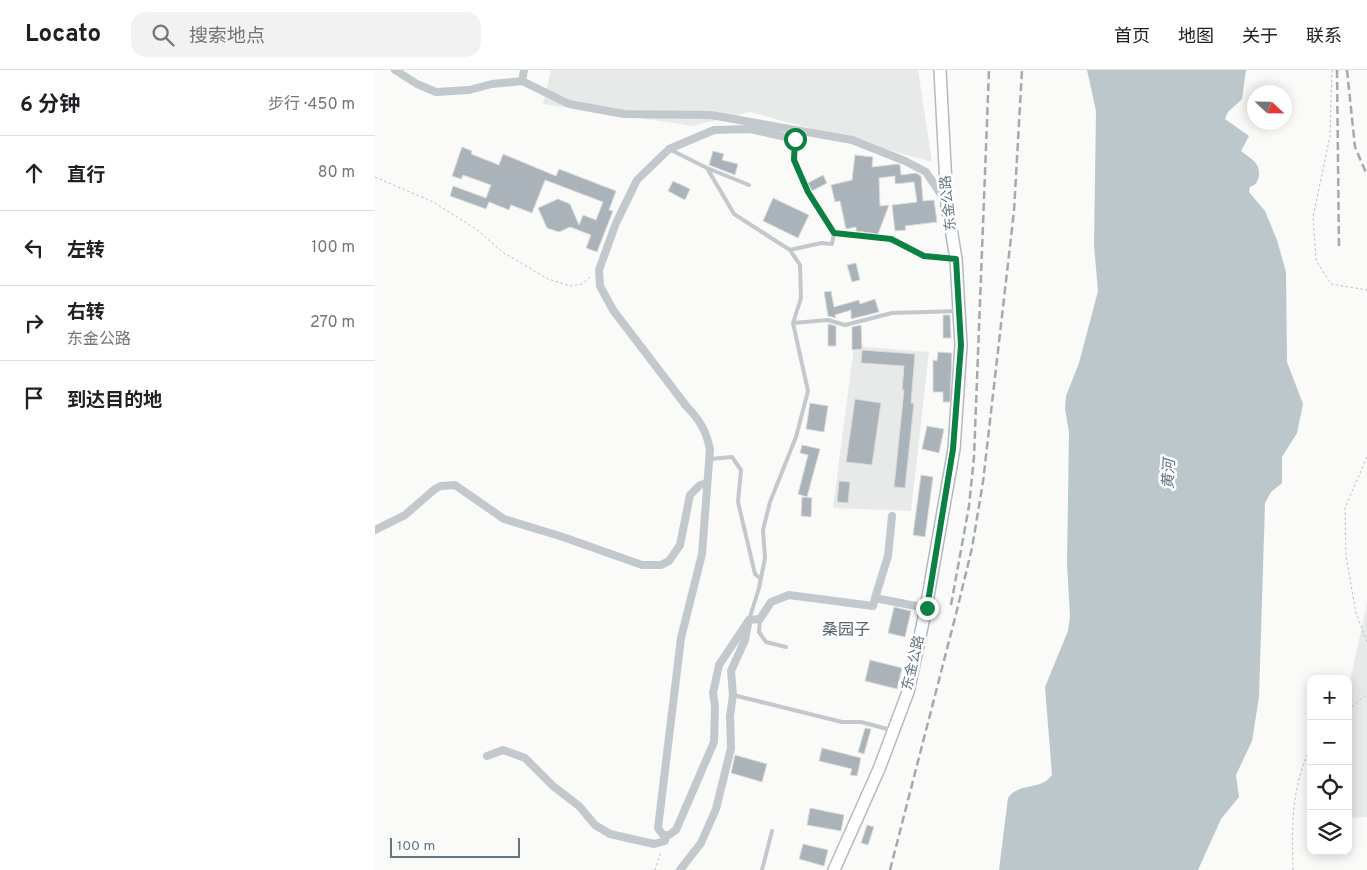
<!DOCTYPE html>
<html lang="zh">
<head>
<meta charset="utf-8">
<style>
  :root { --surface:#fff; --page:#f2f2f2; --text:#202124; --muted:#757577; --line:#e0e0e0 }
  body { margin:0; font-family:Overpass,"Noto Sans SC",sans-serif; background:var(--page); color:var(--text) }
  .controls { position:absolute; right:15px; bottom:15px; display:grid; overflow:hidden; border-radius:10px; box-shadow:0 2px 12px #0003 }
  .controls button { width:45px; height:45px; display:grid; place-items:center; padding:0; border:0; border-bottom:1px solid var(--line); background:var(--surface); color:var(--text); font:25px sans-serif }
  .compass { position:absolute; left:872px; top:15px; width:45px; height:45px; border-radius:50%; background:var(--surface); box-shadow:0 2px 12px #0003; rotate:112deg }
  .scale { position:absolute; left:15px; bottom:12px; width:130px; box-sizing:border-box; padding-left:5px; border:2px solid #657683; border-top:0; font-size:14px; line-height:18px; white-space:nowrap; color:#657683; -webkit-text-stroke:4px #fff; paint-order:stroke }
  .stop { position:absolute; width:15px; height:15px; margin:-11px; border:4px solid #0b8043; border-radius:50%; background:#fff }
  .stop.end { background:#0b8043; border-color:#fff; box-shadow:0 1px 5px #0008 }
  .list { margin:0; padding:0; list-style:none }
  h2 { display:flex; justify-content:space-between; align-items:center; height:65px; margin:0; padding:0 20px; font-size:21px }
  h2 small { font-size:16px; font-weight:400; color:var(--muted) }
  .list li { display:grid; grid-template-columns:32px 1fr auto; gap:15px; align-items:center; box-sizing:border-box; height:75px; padding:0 20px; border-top:1px solid var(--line) }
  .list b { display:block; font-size:19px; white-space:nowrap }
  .list p { margin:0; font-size:16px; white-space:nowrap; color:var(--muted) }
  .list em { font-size:16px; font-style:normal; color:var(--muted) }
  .icon { flex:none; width:28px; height:28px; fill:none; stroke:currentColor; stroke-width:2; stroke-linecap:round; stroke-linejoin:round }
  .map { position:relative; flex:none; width:992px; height:800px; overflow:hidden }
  header { display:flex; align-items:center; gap:30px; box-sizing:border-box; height:70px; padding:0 25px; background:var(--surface); border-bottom:1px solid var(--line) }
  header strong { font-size:24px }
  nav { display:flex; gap:28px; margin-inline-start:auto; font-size:18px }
  .search { width:350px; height:45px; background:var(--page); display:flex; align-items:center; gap:12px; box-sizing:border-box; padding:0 18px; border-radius:15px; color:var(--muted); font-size:19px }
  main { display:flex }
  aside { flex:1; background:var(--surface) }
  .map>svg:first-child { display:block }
  .built { fill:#e8e9e9 }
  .water { fill:#bbc7cb }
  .building { fill:#aab3b9; stroke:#dcdcda }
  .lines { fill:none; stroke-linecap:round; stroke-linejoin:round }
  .secondary-casing { stroke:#b3babf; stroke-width:14 }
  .path { stroke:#bbbfc2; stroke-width:1; stroke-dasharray:2.5 2.5; stroke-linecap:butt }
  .service { stroke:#c3c8cc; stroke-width:4 }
  .minor { stroke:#c3c8cc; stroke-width:8 }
  .secondary { stroke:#fff; stroke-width:11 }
  .rail { stroke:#a2aab0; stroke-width:2.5; stroke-dasharray:8 4; stroke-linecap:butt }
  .route { stroke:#0b8043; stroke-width:6 }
  .labels { text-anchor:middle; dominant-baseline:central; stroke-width:5; stroke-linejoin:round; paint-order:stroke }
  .street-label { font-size:14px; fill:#657683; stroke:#fff }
  .water-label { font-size:15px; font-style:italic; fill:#60757c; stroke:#fff }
  .quarter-label { font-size:16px; fill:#57646e; stroke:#fff }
</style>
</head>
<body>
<header>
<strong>Locato</strong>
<div class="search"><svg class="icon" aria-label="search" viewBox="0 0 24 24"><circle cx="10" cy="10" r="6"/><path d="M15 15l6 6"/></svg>搜索地点</div>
<nav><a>首页</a><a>地图</a><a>关于</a><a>联系</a></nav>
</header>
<main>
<aside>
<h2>6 分钟<small>步行 · 450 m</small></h2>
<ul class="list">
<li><svg class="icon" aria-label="ahead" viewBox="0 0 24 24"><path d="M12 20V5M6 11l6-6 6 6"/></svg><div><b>直行</b></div><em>80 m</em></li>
<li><svg class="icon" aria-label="left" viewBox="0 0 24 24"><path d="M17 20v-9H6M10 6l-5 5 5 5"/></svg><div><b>左转</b></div><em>100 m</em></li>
<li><svg class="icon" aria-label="right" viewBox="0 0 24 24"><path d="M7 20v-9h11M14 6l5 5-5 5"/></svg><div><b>右转</b><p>东金公路</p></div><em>270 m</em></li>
<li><svg class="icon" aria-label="arrive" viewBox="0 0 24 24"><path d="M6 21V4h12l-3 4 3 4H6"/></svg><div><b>到达目的地</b></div></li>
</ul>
</aside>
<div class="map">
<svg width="992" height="800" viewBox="0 0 992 800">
  <rect width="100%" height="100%" fill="#fafaf8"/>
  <path class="built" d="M176 0H543L557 92 375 42 318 56 168 34Z
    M479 276 554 282 536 441 458 438Z
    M992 533V747L973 748V621Z"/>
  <path class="water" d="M712 0H871L867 29 853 42 850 49 874 66 866 81C878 90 890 96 881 114L875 117 874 122 890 141 902 170 911 202 912 292 928 334 922 363 907 387V413L896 422 890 433 884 627 877 671 861 705 864 727 846 749 823 800H624L633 728C643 712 666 721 677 705L670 617 693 561 695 546 692 493 694 362 690 339 691 326 704 293 723 221 719 175 721 41Z"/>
  <path class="building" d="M87 77 97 81 96 84 124 95 128 84 181 106 184 99 241 121 234 140 238 141 222 182 211 178 216 165 195 157 184 162 172 158 163 138 183 129 195 134 204 155 208 145 221 150 228 132 170 110 157 143 136 135 134 140 114 132 111 139 75 126 78 116 111 128 116 115 88 105 86 109 77 106Z
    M338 81 349 84 347 90 363 94 360 105 334 95Z
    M480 85 498 87 497 97 523 94 525 95 526 105 541 103 546 106 548 131 559 130 562 152 530 156 531 160 520 161 517 135 542 132 539 112 520 114V106L504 108 505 136 514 135 503 164 481 161V157L471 159 465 131 460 132 456 115 477 110Z
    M448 105 452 113 437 121 433 113Z
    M298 111 315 119 310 130 293 121Z
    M398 128 434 145 423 168 388 151Z
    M481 193 485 210 477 212 472 195Z
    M456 221 459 237 484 230 485 234 500 229 504 242 476 249V240L460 245 461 248 453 246 449 222Z
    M568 245H575L576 268H568Z
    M453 254 461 256V276H453Z
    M486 255 487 279 477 280V257Z
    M487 280 540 284 536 333H539L530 418 519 417 529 320H527L529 296 486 293Z
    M563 282 577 283 575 332H568V322H558V290L562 291Z
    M480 329 506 333 497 395 471 392Z
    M435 333 453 336 449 362 431 359Z
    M552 356 569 359 564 383 547 379Z
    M427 375 445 379 432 427 423 424 433 385 425 383Z
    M546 405 558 407 550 467 538 465Z
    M464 411 475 412 473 433 462 432Z
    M427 427 437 428 436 447 426 446Z
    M519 537 536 541 530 567 513 563Z
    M495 590 527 598 522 619 490 611Z
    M490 658 496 659 489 684 483 682Z
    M447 678 486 688 482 706 475 705 477 699 444 691Z
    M360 685 392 694 387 712 356 703Z
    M435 738 469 745 466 761 432 755Z
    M492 755 499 757 493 775 486 773Z
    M428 774 453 780 449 796 424 789Z"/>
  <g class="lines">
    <g class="secondary-casing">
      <path id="secondary" d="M459 800 504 699 533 622 551 538 579 379 586 275 581 189 572 134 565 0"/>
    </g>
    <path class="path" d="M957 0 955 66 938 147 941 190 956 214 992 220
      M0 107 58 132 101 159 129 183 173 209 196 216 207 214 215 207
      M992 387 970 438 971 486 981 543 992 572
      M973 640 992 624
      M280 800 286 782
      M918 800C917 756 916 717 936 677"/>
    <path class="service" d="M296 80 332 98 359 144 415 180 425 195 426 228 418 253 433 321 421 367 395 432 388 460 390 488 384 518 374 550
      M332 98 374 115
      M459 163 516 169 549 186 580 189
      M415 180 446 173 457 174 459 163 433 122 419 89 420 69
      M418 253 453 250 470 255 517 243 584 241
      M335 389 357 387 366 400 363 432 380 504 386 509
      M385 549 384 562 391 572 411 577
      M358 625 467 652H486L516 660
      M387 800 397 761"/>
    <path class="minor" d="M20 0 42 14 61 22 94 20 117 14 147 11 194 34 249 44 336 45 477 70 530 91 551 102 571 132
      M147 11 149 0
      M0 460 30 445 60 419 66 416 80 415 129 449 188 467 267 495H286L294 491 305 475 315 425 325 415 332 413
      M500 528 513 486 517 446
      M374 550 344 595 338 623 340 636 339 672 301 760 294 765H288L283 758 306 568 327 484 335 379C331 361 325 350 312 337L238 240 225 216 224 200 241 153 262 110 294 79 339 60 375 59 420 69 426 61
      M374 550 385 549 396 532 414 525 498 536 500 528 551 538
      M112 686 128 680 150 688 178 716 204 736 220 755 235 764 279 774 290 771 291 766
      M305 800 326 773 341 739 356 678 355 646 358 625 356 601 370 570 373 554"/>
    <use href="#secondary" class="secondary"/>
    <path class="rail" d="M962 0 964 180
      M972 0 980 77 992 105
      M576 535 594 436 599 387 614 0
      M515 800 582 540 597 478 608 412 639 141 647 0"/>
  </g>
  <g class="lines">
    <path class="route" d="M420 69 419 90 433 122 459 163 516 169 549 186 581 189 586 275 578 379 552 538"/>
  </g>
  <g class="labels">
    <g class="street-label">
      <text transform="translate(574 133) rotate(-96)">东金公路</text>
      <text transform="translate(539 593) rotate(-77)">东金公路</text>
    </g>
    <g class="water-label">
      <text transform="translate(795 404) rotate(-87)">黄河</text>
    </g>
    <g class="quarter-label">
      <text x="471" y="561">桑园子</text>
    </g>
  </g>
</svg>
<div class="controls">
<button>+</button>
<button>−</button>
<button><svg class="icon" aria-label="locate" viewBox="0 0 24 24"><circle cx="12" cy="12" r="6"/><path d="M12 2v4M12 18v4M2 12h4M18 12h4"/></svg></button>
<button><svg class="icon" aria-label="layers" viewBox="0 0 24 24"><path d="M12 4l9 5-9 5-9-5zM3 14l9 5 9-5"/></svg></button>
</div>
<svg class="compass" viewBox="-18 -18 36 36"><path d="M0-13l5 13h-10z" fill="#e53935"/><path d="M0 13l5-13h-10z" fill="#757577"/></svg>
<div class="scale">100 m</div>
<div class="stop" style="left:420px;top:69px"></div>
<div class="stop end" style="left:552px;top:538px"></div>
</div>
</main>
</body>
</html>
